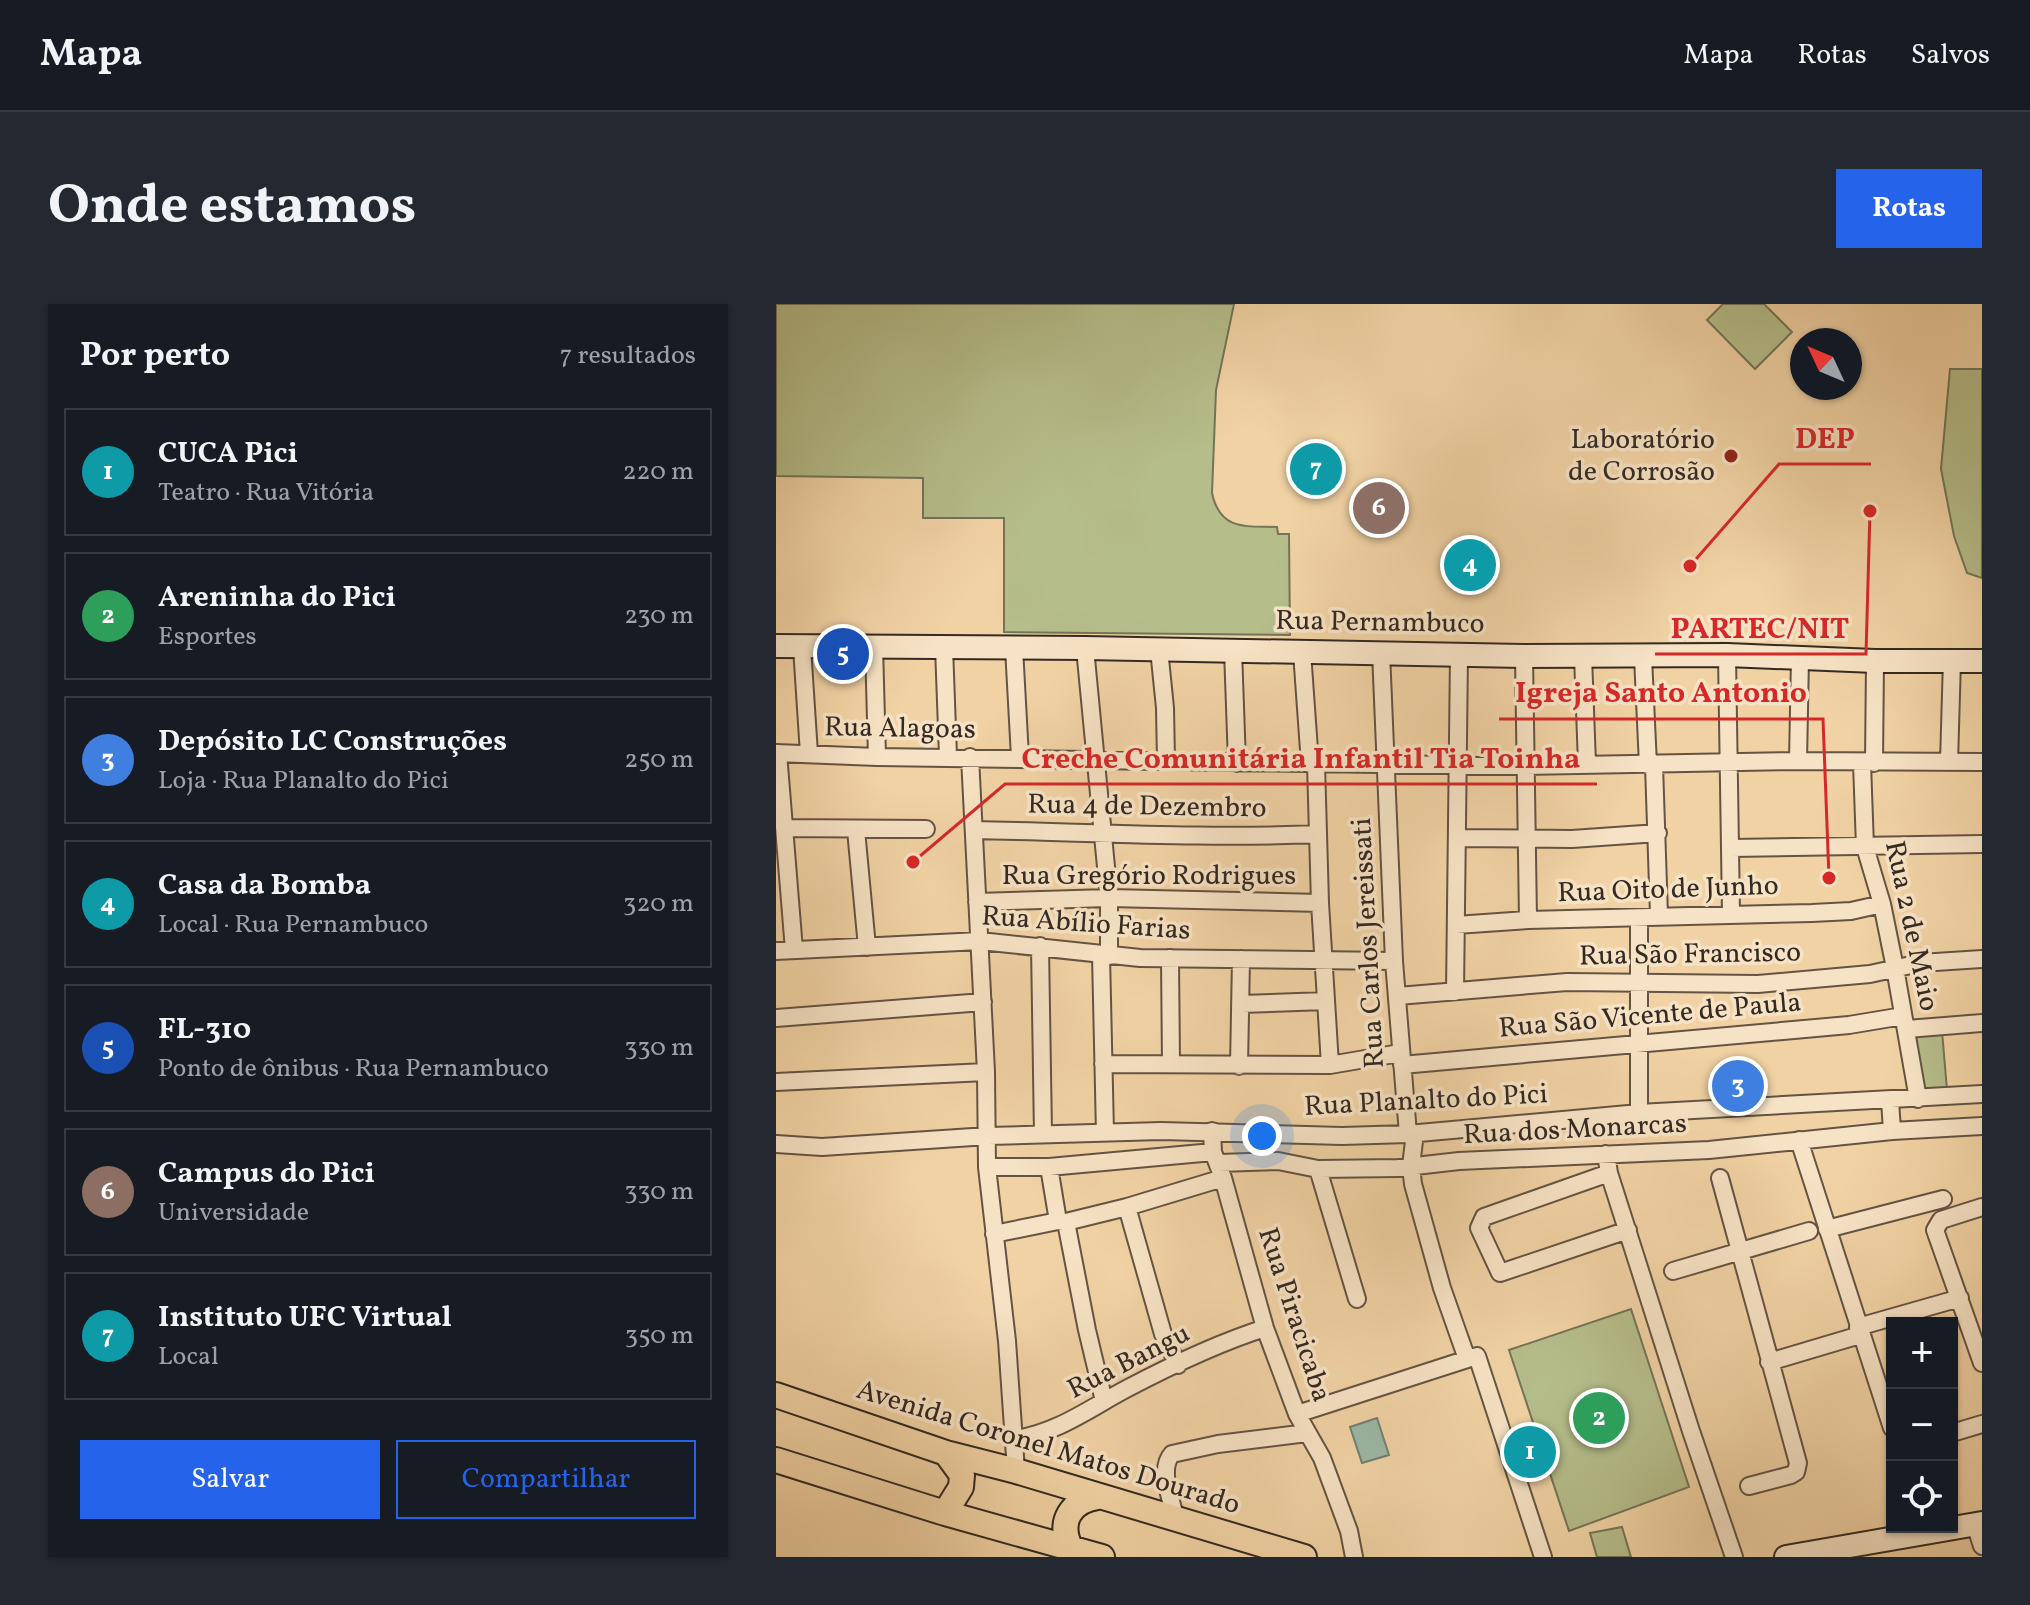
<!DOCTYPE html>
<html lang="pt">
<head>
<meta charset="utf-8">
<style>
  :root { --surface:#171b24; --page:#242831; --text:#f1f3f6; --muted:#9ea1a6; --line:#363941; --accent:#2563eb }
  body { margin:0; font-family:Vollkorn,serif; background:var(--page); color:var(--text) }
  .controls { position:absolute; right:24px; bottom:24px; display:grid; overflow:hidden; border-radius:0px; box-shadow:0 2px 6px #0004 }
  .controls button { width:72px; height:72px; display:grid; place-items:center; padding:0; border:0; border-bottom:2px solid var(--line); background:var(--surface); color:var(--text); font:40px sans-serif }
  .compass { position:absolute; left:1014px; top:24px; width:72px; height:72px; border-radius:50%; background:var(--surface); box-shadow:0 2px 6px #0004; rotate:314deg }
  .you { position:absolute; left:486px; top:832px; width:28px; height:28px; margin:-20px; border:6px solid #fff; border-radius:50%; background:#1a73e8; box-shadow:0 0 0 12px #1a73e833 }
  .badge { display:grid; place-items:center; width:52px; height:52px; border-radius:50%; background:var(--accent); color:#fff; font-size:26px; font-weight:700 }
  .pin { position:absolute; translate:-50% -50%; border:4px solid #fff; box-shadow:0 2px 8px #0006 }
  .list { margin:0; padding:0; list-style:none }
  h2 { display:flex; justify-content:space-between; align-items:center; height:104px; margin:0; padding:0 32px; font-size:34px }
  h2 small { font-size:26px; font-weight:400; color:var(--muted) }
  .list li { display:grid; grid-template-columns:52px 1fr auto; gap:24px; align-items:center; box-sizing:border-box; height:128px; margin:0 16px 16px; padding:0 16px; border:2px solid var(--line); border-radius:0px }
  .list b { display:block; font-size:30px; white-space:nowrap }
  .list p { margin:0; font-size:26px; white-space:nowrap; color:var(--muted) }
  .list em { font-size:26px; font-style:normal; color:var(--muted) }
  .actions { display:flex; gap:16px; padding:24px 32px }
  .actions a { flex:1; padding:18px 0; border:2px solid var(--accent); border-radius:0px; text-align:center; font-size:28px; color:var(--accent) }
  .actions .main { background:var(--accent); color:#fff }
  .icon { flex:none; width:44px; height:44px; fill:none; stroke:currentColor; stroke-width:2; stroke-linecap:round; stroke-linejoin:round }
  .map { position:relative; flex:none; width:1206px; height:1253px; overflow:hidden; border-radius:0px }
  header { display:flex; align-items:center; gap:48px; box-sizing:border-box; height:112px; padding:0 40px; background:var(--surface); border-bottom:2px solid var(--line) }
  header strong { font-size:38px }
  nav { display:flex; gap:44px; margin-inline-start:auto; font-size:28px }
  .intro { display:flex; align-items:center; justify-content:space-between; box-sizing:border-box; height:192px; padding:0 48px }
  h1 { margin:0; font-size:56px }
  .button { padding:20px 36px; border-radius:0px; background:var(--accent); color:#fff; font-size:28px; font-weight:700 }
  main { display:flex; gap:48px; padding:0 48px }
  aside { flex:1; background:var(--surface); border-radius:0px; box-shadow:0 2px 6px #0004 }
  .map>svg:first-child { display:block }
  .green { fill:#b5bd8a; stroke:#747456; stroke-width:2 }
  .water { fill:#9bb8a6; stroke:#727f72; stroke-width:2 }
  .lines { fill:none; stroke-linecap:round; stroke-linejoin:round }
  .street-casing { stroke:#635443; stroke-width:20 }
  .secondary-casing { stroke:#342a23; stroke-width:26 }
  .primary-casing { stroke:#342a23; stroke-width:28 }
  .street { stroke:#f6e2c4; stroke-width:16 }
  .secondary { stroke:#f6e2c4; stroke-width:22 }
  .primary { stroke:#f1d2a4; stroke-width:24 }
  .poi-dot { fill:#8f2418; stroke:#f6e2c4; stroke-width:3 }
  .labels { text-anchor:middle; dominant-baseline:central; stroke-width:7; stroke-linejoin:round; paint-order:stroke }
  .poi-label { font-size:28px; fill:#342a23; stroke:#f6e2c4; text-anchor:end }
  .street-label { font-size:28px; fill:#342a23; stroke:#f6e2c4 }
  .leader { fill:none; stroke:#d62828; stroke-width:3 }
  .callout-dot { fill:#d62828; stroke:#f6e2c4; stroke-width:3 }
  .callout-label { font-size:30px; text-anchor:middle; font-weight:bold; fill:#d62828; stroke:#f6e2c4; stroke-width:7; stroke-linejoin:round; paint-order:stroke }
</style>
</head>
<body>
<header>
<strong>Mapa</strong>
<nav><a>Mapa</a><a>Rotas</a><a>Salvos</a></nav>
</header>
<div class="intro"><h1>Onde estamos</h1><a class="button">Rotas</a></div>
<main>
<aside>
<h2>Por perto<small>7 resultados</small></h2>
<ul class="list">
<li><span class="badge" style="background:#0f9aa8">1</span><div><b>CUCA Pici</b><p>Teatro · Rua Vitória</p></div><em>220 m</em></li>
<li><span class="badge" style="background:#2e9e5b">2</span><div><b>Areninha do Pici</b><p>Esportes</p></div><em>230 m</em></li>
<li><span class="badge" style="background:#3f7fe0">3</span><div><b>Depósito LC Construções</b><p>Loja · Rua Planalto do Pici</p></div><em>250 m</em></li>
<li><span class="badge" style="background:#0f9aa8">4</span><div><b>Casa da Bomba</b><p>Local · Rua Pernambuco</p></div><em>320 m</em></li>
<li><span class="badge" style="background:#1a4fb4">5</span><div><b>FL-310</b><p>Ponto de ônibus · Rua Pernambuco</p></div><em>330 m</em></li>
<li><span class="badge" style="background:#8d6e63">6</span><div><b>Campus do Pici</b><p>Universidade</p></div><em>330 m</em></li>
<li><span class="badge" style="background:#0f9aa8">7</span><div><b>Instituto UFC Virtual</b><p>Local</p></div><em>350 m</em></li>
</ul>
<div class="actions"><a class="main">Salvar</a><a>Compartilhar</a></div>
</aside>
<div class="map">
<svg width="1206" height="1253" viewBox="0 0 1206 1253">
  <rect width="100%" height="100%" fill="#f1d2a4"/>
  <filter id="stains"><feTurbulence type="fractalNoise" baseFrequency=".0025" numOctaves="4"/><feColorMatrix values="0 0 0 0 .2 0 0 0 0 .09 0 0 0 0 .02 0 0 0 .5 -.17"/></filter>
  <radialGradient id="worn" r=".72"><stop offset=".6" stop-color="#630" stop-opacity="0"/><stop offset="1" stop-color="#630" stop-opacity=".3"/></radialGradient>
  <path class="green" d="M0 0H458L440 86 436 189C444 227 470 222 501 223L502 230H513L514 331 228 328V214H147V174L0 172Z
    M947 0H988L1016 28 979 65 931 16Z
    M1174 65H1206V274L1191 269 1178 232 1165 165Z
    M1166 727 1171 786 1146 785 1137 732Z
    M855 1005 913 1183 793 1227 733 1046Z
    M846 1223 855 1253H821L814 1229Z"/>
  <path class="water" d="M601 1114 613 1151 586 1159 574 1123Z"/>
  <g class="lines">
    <g class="street-casing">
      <path id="street" d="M98 342 101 453
        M26 343 33 450
        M168 343 172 452
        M238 344 244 453
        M309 344 333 594V652
        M383 345 389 404 390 457
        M457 346 461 459
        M526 348 534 460
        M605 348 618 657 632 830
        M951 351 955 609
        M748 352 752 616
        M807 352 811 460
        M867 353 872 461
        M0 449 101 453 749 462 1022 457 1206 458
        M2 449 18 646
        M194 453 210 768 211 863 231 1037 240 1167
        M1022 457 1024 354
        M1173 458 1176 356
        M1086 459 1089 543 1106 600 1119 664 1142 795
        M1098 459 1099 357
        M540 460 544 599 554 761
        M878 461 883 612
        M8 524 150 525
        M80 526 91 643
        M198 526C313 528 427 535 542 530
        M681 534 796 535 882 529
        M955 544 1206 540
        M201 598 333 594 544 599
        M863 614V809
        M680 621 752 616 1036 609 1075 607 1106 600
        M264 642 267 830
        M0 647 204 637 364 654 618 657
        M325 651 329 829
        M394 654 395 759
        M679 688 683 351
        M622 692 791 678 982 680 1094 670 1144 659 1206 655
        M465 700 550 697
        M0 714 207 698
        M1131 725 1206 719
        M327 760 554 761 624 749
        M626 761 1073 721 1127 712
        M463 762 465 655
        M0 778 210 768
        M1114 796 1116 827
        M436 827 437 848 447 874 489 1024 521 1110 546 1154 573 1227 578 1253
        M639 829 635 862 637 880 666 984 691 1055
        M1023 836 1116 1124
        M0 840 46 843 212 832 385 827 566 832 632 830 863 809 1206 790
        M830 850 833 869 915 1127 958 1253
        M443 859 502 857 542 865 622 864 683 857 933 846 1116 827 1206 822
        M211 863H273L437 848
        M273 863 282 917
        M542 865 581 995
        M833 869 708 913 703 924 724 969 852 926
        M944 874 1022 1159 1020 1168 1015 1171 973 1182
        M351 903 387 1030 402 1061
        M1206 903 1165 916 1159 926 1206 1059
        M290 918 311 1026 328 1097
        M1051 925 1167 895
        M218 930 282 917 290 918 351 903 447 874
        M897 967 1033 927
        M1082 1023 1184 994
        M993 1058 1084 1031
        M521 1110 701 1052 767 1253
        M1176 1129 1206 1120
        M240 1135C283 1128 314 1104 352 1084 396 1061 442 1039 489 1024
        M400 1216C396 1198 382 1165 396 1150L442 1140 531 1129
        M1199 1220 1206 1242"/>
    </g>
    <g class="secondary-casing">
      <path id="secondary" d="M0 342 309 344 748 352 951 351 1099 357H1206
        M1010 1253 1206 1219"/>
    </g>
    <g class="primary-casing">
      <path id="primary" d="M0 1091 170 1149 240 1167 528 1253
        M0 1156 169 1209 326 1253
        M169 1209 185 1183 186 1171 170 1149
        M294 1243C282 1217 295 1197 322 1193"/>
    </g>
    <use href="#street" class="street"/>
    <use href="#secondary" class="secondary"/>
    <use href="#primary" class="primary"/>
  </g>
  <circle class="poi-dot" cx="955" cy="152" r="8"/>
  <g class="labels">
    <g class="poi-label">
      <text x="939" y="136">Laboratório<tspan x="939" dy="32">de Corrosão</tspan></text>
    </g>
    <g class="street-label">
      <text transform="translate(604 319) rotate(1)">Rua Pernambuco</text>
      <text transform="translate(124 425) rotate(1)">Rua Alagoas</text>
      <text transform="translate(371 503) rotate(1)">Rua 4 de Dezembro</text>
      <text x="373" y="572">Rua Gregório Rodrigues</text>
      <text transform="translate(892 586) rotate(-2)">Rua Oito de Junho</text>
      <text transform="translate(310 620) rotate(4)">Rua Abílio Farias</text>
      <text transform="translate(1135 622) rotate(78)">Rua 2 de Maio</text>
      <text transform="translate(593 639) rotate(-93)">Rua Carlos Jereissati</text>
      <text transform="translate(914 651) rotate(-1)">Rua São Francisco</text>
      <text transform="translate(874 712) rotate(-5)">Rua São Vicente de Paula</text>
      <text transform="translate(650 797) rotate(-3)">Rua Planalto do Pici</text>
      <text transform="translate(799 826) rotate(-3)">Rua dos Monarcas</text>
      <text transform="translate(518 1011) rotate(72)">Rua Piracicaba</text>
      <text transform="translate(353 1058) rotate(-27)">Rua Bangu</text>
      <text transform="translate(272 1144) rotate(17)">Avenida Coronel Matos Dourado</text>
    </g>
  </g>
  <path class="leader" d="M914 262L1003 160H1095M1094 207L1090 350H879M1053 574L1047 415H723M137 558L229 480H821"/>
  <g class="callout-dot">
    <circle cx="914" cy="262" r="8"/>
    <circle cx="1094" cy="207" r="8"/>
    <circle cx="1053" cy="574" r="8"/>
    <circle cx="137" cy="558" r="8"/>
  </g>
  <g class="callout-label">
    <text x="1049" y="144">DEP</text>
    <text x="984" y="334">PARTEC/NIT</text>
    <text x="885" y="398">Igreja Santo Antonio</text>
    <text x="525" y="464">Creche Comunitária Infantil Tia Toinha</text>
  </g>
  <rect width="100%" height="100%" filter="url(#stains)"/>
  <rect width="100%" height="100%" fill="url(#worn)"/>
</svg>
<div class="controls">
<button>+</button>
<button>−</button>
<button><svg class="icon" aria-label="locate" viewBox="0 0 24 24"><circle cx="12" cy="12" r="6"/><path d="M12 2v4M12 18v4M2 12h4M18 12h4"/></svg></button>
</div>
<svg class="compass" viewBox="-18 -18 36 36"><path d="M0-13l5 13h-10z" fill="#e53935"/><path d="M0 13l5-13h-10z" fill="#9ea1a6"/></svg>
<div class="you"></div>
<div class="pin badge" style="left:754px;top:1148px;background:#0f9aa8">1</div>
<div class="pin badge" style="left:823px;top:1114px;background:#2e9e5b">2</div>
<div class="pin badge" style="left:962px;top:782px;background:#3f7fe0">3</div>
<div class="pin badge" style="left:694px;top:261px;background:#0f9aa8">4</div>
<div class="pin badge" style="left:67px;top:350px;background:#1a4fb4">5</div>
<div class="pin badge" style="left:603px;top:204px;background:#8d6e63">6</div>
<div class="pin badge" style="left:540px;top:165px;background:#0f9aa8">7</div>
</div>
</main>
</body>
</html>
